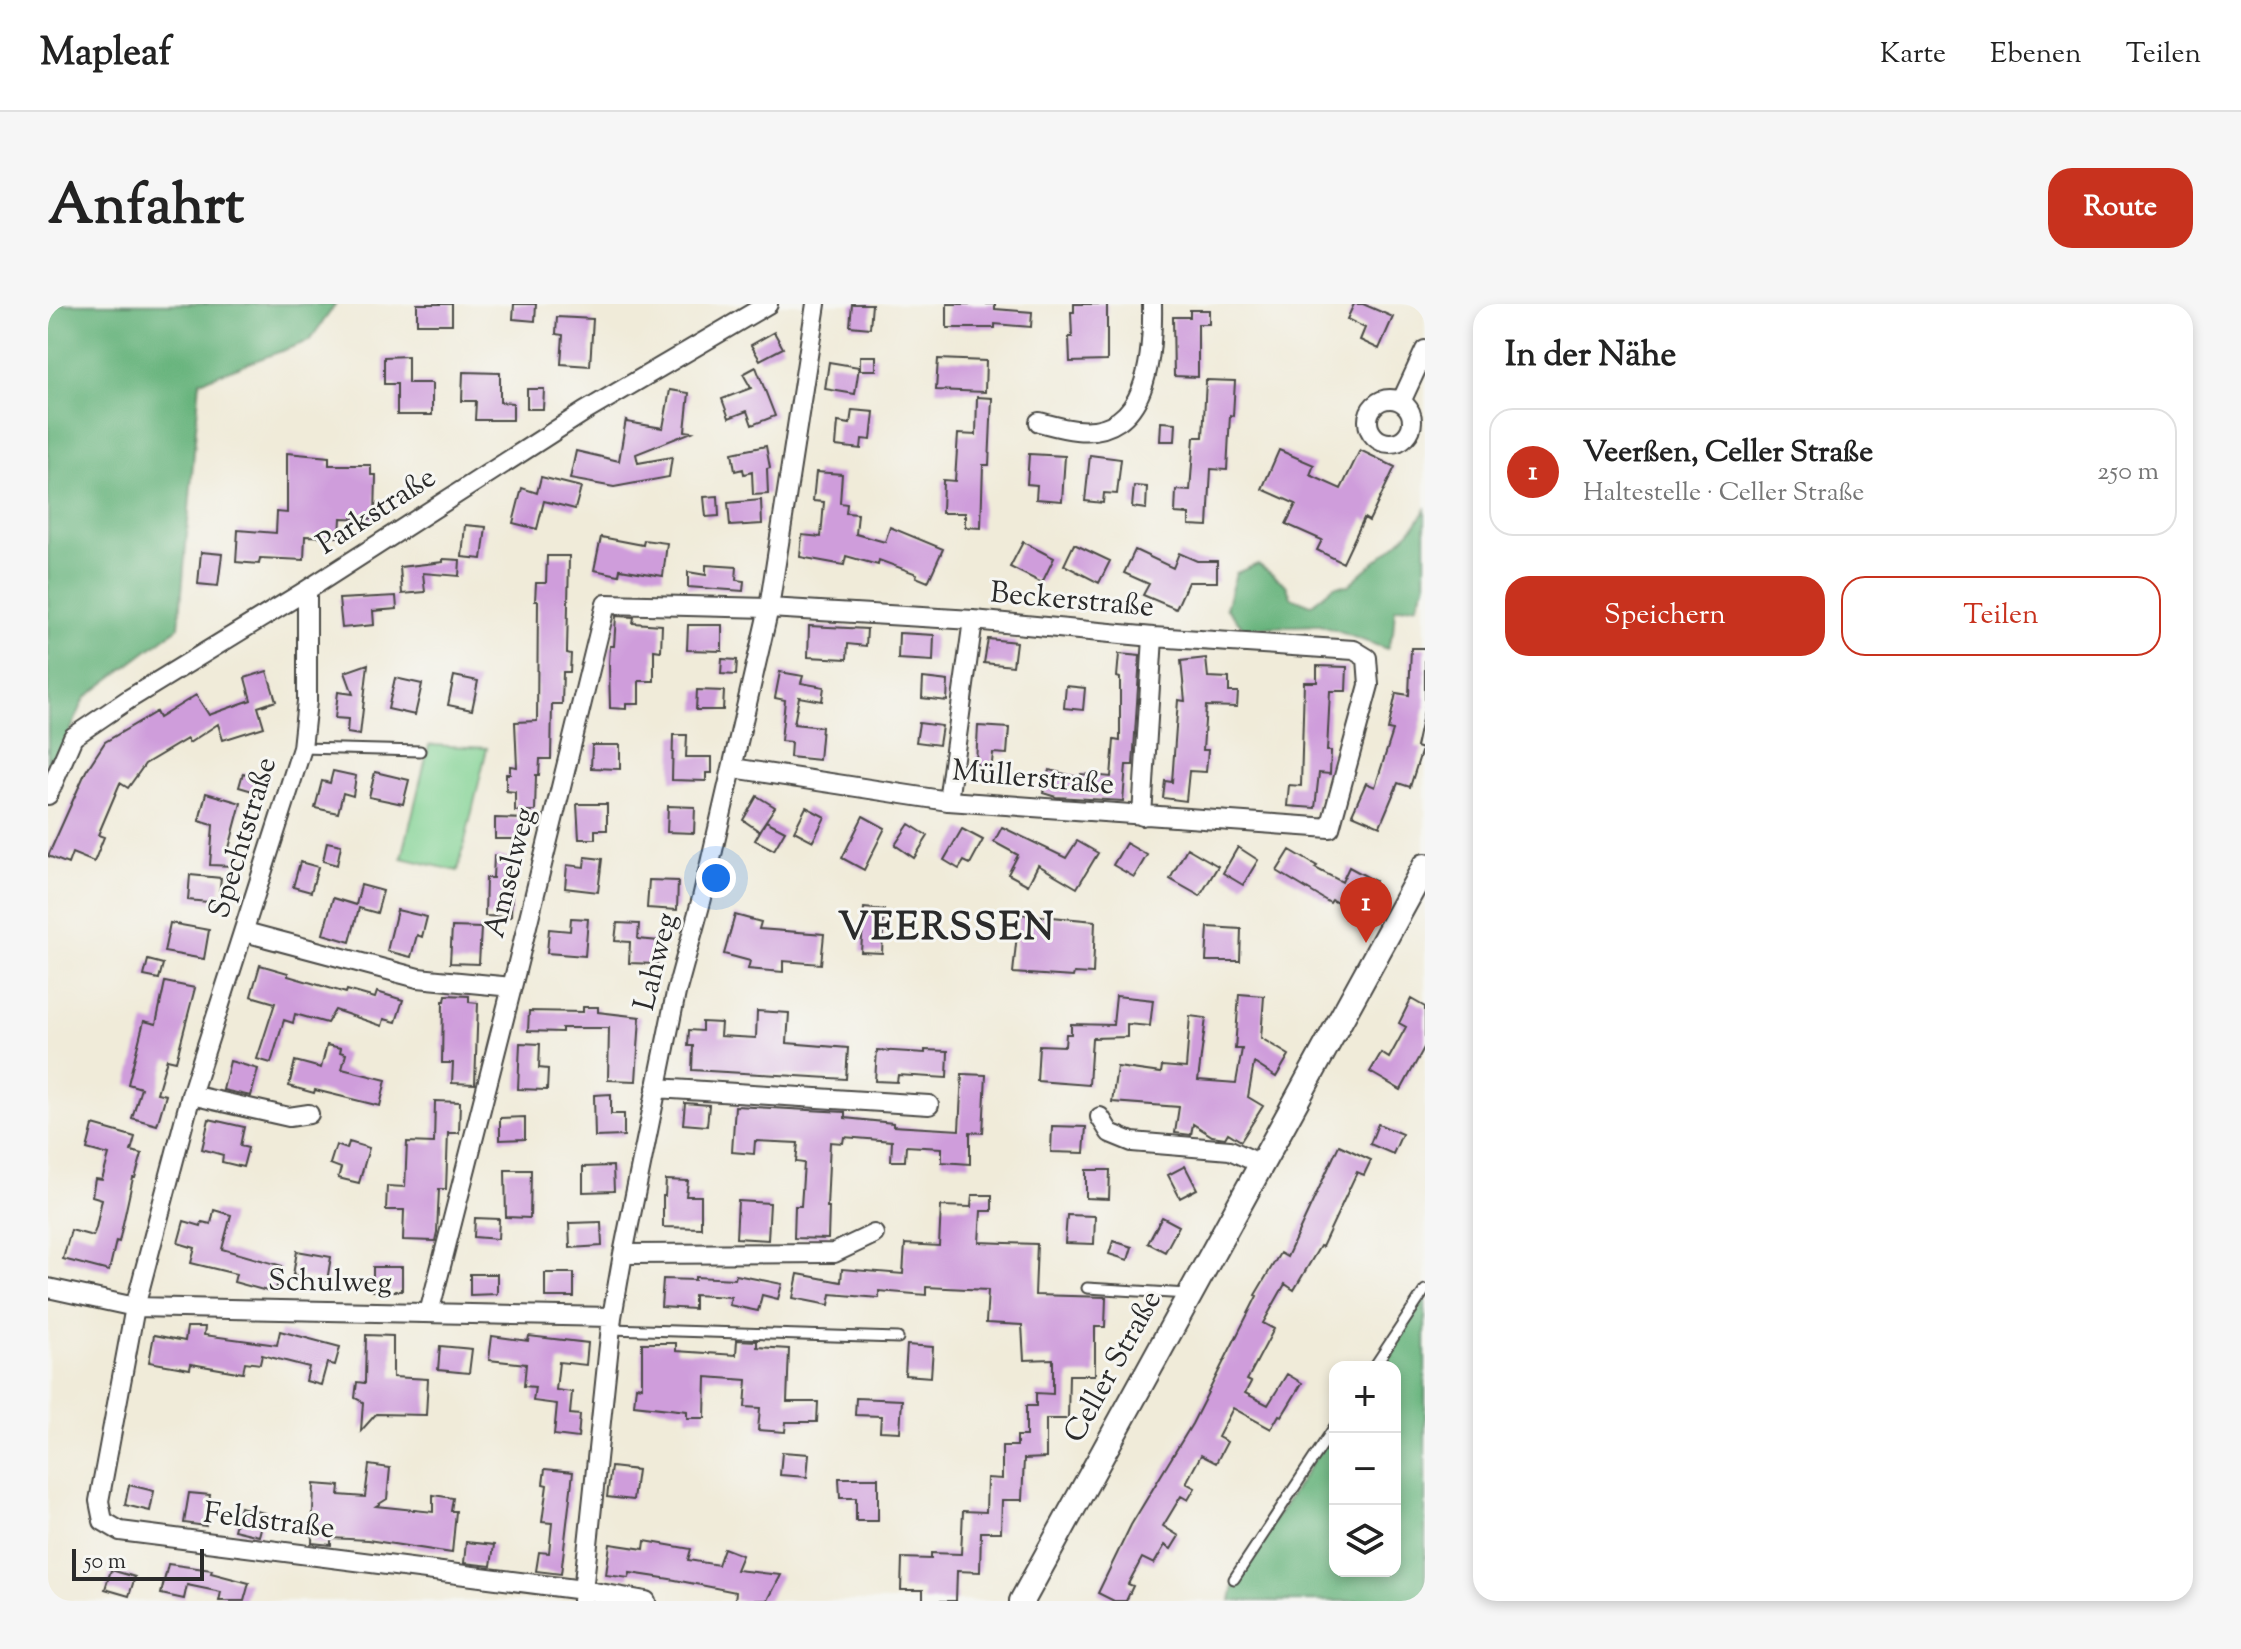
<!DOCTYPE html>
<html lang="de">
<head>
<meta charset="utf-8">
<style>
  :root { --surface:#fff; --page:#f6f6f6; --text:#222; --muted:#767676; --line:#e0e0e0; --accent:#c8321e }
  body { margin:0; font-family:"Sorts Mill Goudy",serif; background:var(--page); color:var(--text) }
  .controls { position:absolute; right:24px; bottom:24px; display:grid; overflow:hidden; border-radius:16px; box-shadow:0 4px 12px #0003 }
  .controls button { width:72px; height:72px; display:grid; place-items:center; padding:0; border:0; border-bottom:2px solid var(--line); background:var(--surface); color:var(--text); font:40px sans-serif }
  .scale { position:absolute; left:24px; bottom:20px; width:132px; box-sizing:border-box; padding-left:8px; border:4px solid #2b2b2b; border-top:0; font-size:22px; line-height:28px; white-space:nowrap; color:#2b2b2b; -webkit-text-stroke:6px #f6f6f2; paint-order:stroke }
  .you { position:absolute; left:668px; top:574px; width:28px; height:28px; margin:-20px; border:6px solid #fff; border-radius:50%; background:#1a73e8; box-shadow:0 0 0 12px #1a73e833 }
  .badge { display:grid; place-items:center; width:52px; height:52px; border-radius:50%; background:var(--accent); color:#fff; font-size:26px; font-weight:700 }
  .pin { position:absolute; translate:-50% -66px; filter:drop-shadow(0 2px 4px #0008) }
  .pin::after { content:''; position:absolute; top:42px; width:28px; height:24px; background:inherit; clip-path:polygon(0 0,100% 0,50% 100%) }
  .list { margin:0; padding:0; list-style:none }
  h2 { display:flex; justify-content:space-between; align-items:center; height:104px; margin:0; padding:0 32px; font-size:34px }
  h2 small { font-size:26px; font-weight:400; color:var(--muted) }
  .list li { display:grid; grid-template-columns:52px 1fr auto; gap:24px; align-items:center; box-sizing:border-box; height:128px; margin:0 16px 16px; padding:0 16px; border:2px solid var(--line); border-radius:24px }
  .list b { display:block; font-size:30px; white-space:nowrap }
  .list p { margin:0; font-size:26px; white-space:nowrap; color:var(--muted) }
  .list em { font-size:26px; font-style:normal; color:var(--muted) }
  .actions { display:flex; gap:16px; padding:24px 32px }
  .actions a { flex:1; padding:18px 0; border:2px solid var(--accent); border-radius:24px; text-align:center; font-size:28px; color:var(--accent) }
  .actions .main { background:var(--accent); color:#fff }
  .icon { flex:none; width:44px; height:44px; fill:none; stroke:currentColor; stroke-width:2; stroke-linecap:round; stroke-linejoin:round }
  .map { position:relative; flex:none; width:1377px; height:1297px; overflow:hidden; border-radius:24px }
  header { display:flex; align-items:center; gap:48px; box-sizing:border-box; height:112px; padding:0 40px; background:var(--surface); border-bottom:2px solid var(--line) }
  header strong { font-size:38px }
  nav { display:flex; gap:44px; margin-inline-start:auto; font-size:28px }
  .intro { display:flex; align-items:center; justify-content:space-between; box-sizing:border-box; height:192px; padding:0 48px }
  h1 { margin:0; font-size:56px }
  .button { padding:20px 36px; border-radius:24px; background:var(--accent); color:#fff; font-size:28px; font-weight:700 }
  main { display:flex; gap:48px; padding:0 48px }
  aside { flex:1; background:var(--surface); border-radius:24px; box-shadow:0 4px 12px #0003 }
  .map>svg:first-child { display:block }
  .green { fill:#81d293; stroke:#567e5f; stroke-width:2 }
  .forest { fill:#68b47d; stroke:#4a7054; stroke-width:2 }
  .building { fill:#cf9ddb }
  .lines { fill:none; stroke-linecap:round; stroke-linejoin:round }
  .service-casing { stroke:#494845; stroke-width:13 }
  .minor-casing { stroke:#494845; stroke-width:22 }
  .tertiary-casing { stroke:#494845; stroke-width:28 }
  .service { stroke:#fff; stroke-width:9 }
  .minor { stroke:#fff; stroke-width:18 }
  .tertiary { stroke:#fff; stroke-width:24 }
  .labels { text-anchor:middle; dominant-baseline:central; stroke-width:6; stroke-linejoin:round; paint-order:stroke }
  .street-label { font-size:30px; fill:#2b2b2b; stroke:#f6f6f2 }
  .district-label { font-size:38px; font-weight:bold; letter-spacing:2px; fill:#2b2b2b; stroke:#f6f6f2 }
</style>
</head>
<body>
<header>
<strong>Mapleaf</strong>
<nav><a>Karte</a><a>Ebenen</a><a>Teilen</a></nav>
</header>
<div class="intro"><h1>Anfahrt</h1><a class="button">Route</a></div>
<main>
<div class="map">
<svg width="1377" height="1297" viewBox="0 0 1377 1297">
  <rect width="100%" height="100%" fill="#f6f6f2"/>
  <filter id="ink" filterUnits="userSpaceOnUse"><feTurbulence type="fractalNoise" baseFrequency=".0125" numOctaves="2"/><feDisplacementMap in="SourceGraphic" scale="16" xChannelSelector="R" yChannelSelector="G"/><feConvolveMatrix kernelMatrix="1 2 1 2 8 2 1 2 1" color-interpolation-filters="sRGB"/></filter>
  <filter id="wash" filterUnits="userSpaceOnUse"><feTurbulence type="fractalNoise" baseFrequency=".006" numOctaves="4" result="noise"/><feDisplacementMap in="SourceGraphic" scale="32" xChannelSelector="R" yChannelSelector="G"/><feGaussianBlur stdDeviation="1.8" result="paint"/><feColorMatrix in="noise" values="0 0 0 0 0 0 0 0 0 0 0 0 0 0 0 0 0 1.4 0 .05"/><feComposite in="paint" operator="in"/></filter>
  <g filter="url(#wash)">
    <rect width="100%" height="100%" fill="#f0ebd9"/>
    <path class="green" d="M381 441 439 444 410 567 354 554Z"/>
    <path class="forest" d="M0 0H288L261 37 152 77 131 323 37 394 0 477Z
      M1377 206V282L1369 301 1347 305 1345 329 1339 345 1272 321 1196 324 1178 304 1188 269 1210 260 1238 281 1243 293 1263 301 1286 282 1301 281C1327 254 1358 239 1377 206Z
      M1377 987V1297H1183L1187 1276 1287 1124V1267H1347V1063H1327Z"/>
    <g id="blocks">
      <path class="building" d="M369 0H404V20H369Z
        M466 0H488L487 17 465 15Z
        M804 0H824L822 24 802 22Z
        M899 0H947V5L984 8 983 23 947 20V24H899Z
        M1026 0H1059V57L1022 58 1021 33H1024L1023 8H1026Z
        M1306 0H1315L1345 13 1331 45 1312 36 1317 24 1299 15Z
        M1142 6H1161V20H1150V73L1126 72 1125 13H1142Z
        M509 13 545 15 542 62 513 60 515 31 508 30Z
        M726 28 735 44 712 56 703 41Z
        M360 52V79H384V111H349V80H336V53Z
        M812 52H828V66H812Z
        M890 55 938 57 937 88 888 86Z
        M781 58 811 63 807 90 777 85Z
        M708 63 727 112 704 121 699 107 681 114 674 95 703 84 695 70Z
        M415 68 452 69V98L465 99V116H427L428 97H414Z
        M1158 76 1187 77 1185 112 1182 111 1179 166 1163 165 1160 222 1141 221V210L1127 209 1128 186 1142 187 1146 133H1155Z
        M479 85H496L495 105H479Z
        M622 86 641 89 637 127 644 128 588 150 590 159 624 153 621 173 566 183 522 175 528 147 571 157 578 115 579 118 615 124Z
        M929 93 944 94 941 161H935L933 224 917 223V209H894L895 176 907 177 910 130 928 131Z
        M804 106 826 108 823 136 814 135 813 145 788 142 790 118 802 120Z
        M1113 118 1128 119 1127 137H1112Z
        M718 142 722 164 719 165 720 190 705 191 704 168 696 170 695 165 687 167 684 149Z
        M1231 146 1266 161 1262 171 1293 185 1312 146 1347 163 1321 217 1316 214 1295 259 1269 246 1274 236 1238 220 1248 200 1214 185Z
        M239 149 281 153V161H323V171H328L327 215 293 214 292 233 257 232 256 256 212 254 211 260 188 258 190 226 228 229 229 208 239 209Z
        M981 150 1017 152 1014 197 988 195 989 181 979 180Z
        M1042 151 1073 155 1069 190 1056 189 1055 199 1037 197Z
        M768 168 794 170 792 199 799 200 798 209 810 210 808 230 837 238 842 223 895 245 880 278 868 273 869 270 831 256 830 261 798 252 796 261 752 253 754 231 773 233 776 198 765 197Z
        M493 173 533 183 527 205 496 197 489 225 465 219 474 184 489 189Z
        M1086 182 1099 183 1098 205 1084 203Z
        M670 192 671 212 658 213 656 193Z
        M713 196 714 220 682 222 680 199Z
        M417 221 438 223 434 255 414 253Z
        M553 233 595 241 596 236 619 239 615 272 572 265 571 271 546 266Z
        M975 238 1006 254 994 279 962 263Z
        M1026 240 1062 257 1051 279 1016 261Z
        M1087 246 1125 264 1131 249 1149 257H1169V278H1140L1128 305 1095 291 1101 280 1076 269Z
        M153 248 174 250 170 282 150 280Z
        M499 252H521L519 349 523 350 522 368H515L514 400H504L503 455H492L491 471H488L487 507H467V488L458 487V470H462V462L469 463 467 418 489 417 490 297H487L488 279H498Z
        M395 255 412 256 411 272 375 269 377 288 354 290 352 263 395 258Z
        M658 261 689 263 688 276 696 277 695 287 640 283V268L658 271Z
        M348 292 349 305 325 307 326 321 294 324 291 295Z
        M568 312 586 313 585 319 614 321 613 347 606 346V377H591V400H578V405L562 404 561 359 562 342H566Z
        M640 321H674V347L639 346Z
        M761 322 819 325 818 342 800 340 799 355 760 353Z
        M851 329 886 331 885 357 850 355Z
        M940 335 968 338 965 362 936 359Z
        M1363 344H1377V402L1368 443 1374 445 1362 483 1350 479 1332 522 1304 510 1318 479 1327 483 1345 427 1340 426 1348 389 1361 391Z
        M1071 350 1092 352 1085 461H1078L1075 497 1008 493 995 489 1001 466 1033 474V470L1063 473 1066 436 1072 437V374L1069 373Z
        M1158 354 1160 373 1181 374V388H1190L1189 403 1158 402 1155 446H1160L1158 468 1141 467 1138 497 1115 494 1117 477 1124 478 1130 396 1137 397 1133 357Z
        M674 355 689 356 688 371 673 370Z
        M320 360 312 431 299 429 300 415 287 414 290 388 305 390 297 368Z
        M1269 362 1299 363 1298 387H1282L1279 447H1283L1282 470 1271 469 1267 504 1239 502 1241 481 1253 482 1256 378H1269Z
        M219 367 228 397 210 403 216 423 175 436 170 420 141 439 139 435 97 460 80 484 72 479 50 531 56 533 46 558 24 549 20 560 0 552 38 467 57 438 108 408 111 414 148 391 161 411 203 396 197 374Z
        M732 368 755 372 753 379 776 383 774 397 751 393 746 420 774 423 771 456 742 453 743 438 733 437 737 396 727 394Z
        M406 372 430 377 424 406 400 401Z
        M347 374 374 380 367 411 340 405Z
        M875 374 900 377 899 397 874 394Z
        M1018 382 1037 384 1035 406 1016 404Z
        M649 386 676 387 675 406H648Z
        M871 419 894 422 891 441 868 438Z
        M930 422 961 424 959 450 945 449 943 468 928 459Z
        M625 431H639L638 453H664V469H658V477L624 476Z
        M544 441H572V465L543 464Z
        M285 467 308 472 305 492 295 489 290 509 267 504 274 477 282 479Z
        M327 468 361 476 355 500 321 493Z
        M195 469 212 474 208 488 191 483Z
        M158 489 193 499 180 548H185V562L162 561 165 521 151 517Z
        M709 492 727 503 711 527 695 516Z
        M529 500H559V526H547V535H531Z
        M620 502 647 503 646 529 619 528Z
        M758 503 777 513 765 537 746 527Z
        M815 512 837 524 816 566 794 554Z
        M447 514 479 515 478 535H447Z
        M718 517 737 527 726 546 707 536Z
        M861 520 880 532 866 554 847 541Z
        M954 523 1018 554 1029 537 1050 549 1029 584 990 561 980 581 960 570 970 551 946 538Z
        M914 525 935 536 922 560 916 557 911 565 896 556Z
        M279 538 293 541 289 561 275 557Z
        M1078 539 1099 551 1086 573 1065 561Z
        M1190 543 1210 556 1195 581 1175 569Z
        M1139 544 1170 562 1152 592 1122 575Z
        M1242 546 1269 562 1267 564 1294 578 1301 563 1327 577 1310 610 1284 596 1282 599 1229 567Z
        M446 552 465 554 463 613 437 612 438 574H445Z
        M537 553 554 555 550 588 517 584 519 561 536 563Z
        M252 558 270 563 263 588 245 583Z
        M142 571 173 574 170 599 140 596Z
        M601 576 630 577 629 606 599 604Z
        M313 581 335 587 329 609 311 604 302 638 275 630 285 594 308 601Z
        M816 604 836 606 834 649 813 648Z
        M349 606 379 613 374 633 369 631 363 653 339 647Z
        M971 610 1047 617 1045 670 1026 669 1025 673 965 669Z
        M687 611 713 618 711 625 776 630 773 660 735 657V668L700 665 702 657 676 650Z
        M523 614 540 615 537 652 499 649 501 625 522 627Z
        M122 619 161 626 156 655 116 648Z
        M569 619 591 620 590 635 611 637 609 660 581 659 582 638 567 637Z
        M404 623 433 624 431 660 402 659Z
        M1160 623 1193 625 1192 657H1158Z
        M100 656 115 660 111 675 96 672Z
        M212 661 240 669V672L298 689 299 686 327 694 329 688 355 696 348 718 336 715 334 722 287 706 279 719 247 710 245 719 236 716 223 759 209 755 227 699 203 692Z
        M117 678 147 684 128 757 119 755 109 789 118 791 109 821 84 814 93 784 80 780 96 717 108 720Z
        M1191 690 1216 692 1213 734 1241 751 1228 773 1206 759 1200 793 1215 802 1193 837 1180 829 1177 834 1164 832 1145 820 1143 831 1127 829 1131 803 1064 798 1069 763 1113 769 1114 762 1138 764 1142 712 1158 714 1150 776 1188 779 1194 745H1187Z
        M398 691 421 692V698L430 699 427 780 404 779 405 759H394L395 697H397Z
        M1068 692 1105 696 1102 722 1079 720V733L1044 734 1041 781 989 777 991 741 1017 742 1018 730H1023V720L1065 721Z
        M1363 695 1377 703V742L1353 786 1322 768 1333 749 1341 754 1358 723 1351 719Z
        M535 703H550V708L592 713 588 777 560 776 561 724H514V728L480 727 481 707 535 708Z
        M709 707 741 709 739 739 800 744 798 775 644 766 645 742H640L641 726 654 727V718L673 719 672 732 708 734Z
        M472 739 492 740 491 764 500 765 499 786 470 785Z
        M279 741 293 744 292 748 298 750 294 765 338 776 332 802 267 786 266 789 241 782 247 757 273 764Z
        M829 746 877 749V746L900 747 899 774 850 771 849 778 827 777Z
        M182 757 210 765 203 792 175 786Z
        M914 770 938 771 935 829 922 828V860L894 858V844L858 842 857 857H843L844 837 796 833 795 839 782 838 779 903H781L780 935 746 934 747 902H753L756 859 748 858 750 839 707 837 706 850 684 848 687 802 797 808V814L845 819V822L911 826Z
        M563 790V810H576V832L547 833 546 791Z
        M387 797 412 798 411 829H400L398 885H391L389 928 387 937 355 936 356 906H338L339 882 357 883 359 838 386 839Z
        M637 799 661 801 659 822 635 820Z
        M477 813V835L452 836V814Z
        M161 815 196 823 192 842 200 844 195 863 174 858 175 851 154 845Z
        M1330 820 1354 830 1345 850 1322 840Z
        M45 821 87 833 83 847 94 850 87 874H85L71 938 68 937 61 967 15 955 23 926 45 932 48 924 54 895 44 892 47 875 54 876 61 851 39 845Z
        M1004 822 1038 823 1036 849 1003 848Z
        M301 838 321 844 311 879 290 874 293 864 282 860 288 841 299 845Z
        M1291 841 1323 856 1316 871 1309 868 1274 943 1272 942 1246 986 1237 980 1215 1019 1226 1025 1199 1076 1203 1078 1197 1089 1220 1101 1239 1070 1254 1079 1234 1112 1231 1111 1223 1125 1185 1104 1170 1133 1179 1138 1168 1159 1153 1151 1138 1179 1147 1184 1140 1196 1133 1192 1115 1222 1131 1232 1123 1245 1117 1241 1106 1260 1094 1254 1080 1280 1085 1282 1078 1297H1066L1050 1289 1083 1221 1144 1120 1209 992 1207 991 1232 949 1239 953Z
        M565 862 566 887 535 888V863Z
        M1137 862 1149 885 1132 894 1120 871Z
        M457 866H483L482 914 458 913Z
        M1038 866H1062L1061 895 1038 894Z
        M618 876 640 877 638 892H653V924L615 923V892H617Z
        M924 891H944V907H933L931 938 989 940 987 991 1058 993 1057 1023H1047V1071H1021L1020 1115H998V1154L976 1155 974 1196H954L953 1228H933L932 1268 909 1267 908 1297H875V1286H853L854 1254 883 1255V1249L913 1250 915 1207 938 1208 939 1174 954 1175V1142H969V1132H978V1102H988V1089L1005 1090V1055L976 1056 974 1021 938 1019 940 986 878 983V991L831 987V994L783 990 781 1001 745 994 750 970 793 978 794 965 855 970 857 940 891 942 893 902 923 903Z
        M690 897 722 899 720 936 688 934Z
        M166 906 183 911 174 945 234 962 228 986 220 984 219 987 186 978 188 970 143 959 147 944 130 939 136 917 153 922 154 918 163 920Z
        M1019 911 1047 912 1046 940 1017 939Z
        M1114 913 1131 922 1117 948 1100 939Z
        M427 914 451 915 450 935 426 933Z
        M553 918 554 942 522 944 521 919Z
        M1065 937 1084 943 1080 956 1061 950Z
        M249 947 283 953 279 977 245 971Z
        M325 963H354V987H325Z
        M497 969H526V993H497Z
        M422 970H449V990L422 991Z
        M688 971 734 980 730 995 714 991 710 1007 681 1001 683 993 646 991V1005L613 1003 615 975 647 976V973L687 975Z
        M139 1023H157L156 1031 229 1041 232 1027 292 1043 287 1061 279 1059 273 1081 258 1077 261 1063 214 1051 212 1060 197 1058 195 1069 143 1060 142 1065 101 1058 106 1031 137 1037Z
        M318 1031 345 1032V1073L380 1075 378 1111 328 1110 313 1127 315 1098 307 1094 309 1078 317 1079Z
        M444 1032 480 1037 481 1032 540 1039 538 1061 511 1058 508 1086 524 1088 522 1110 532 1111 530 1134 506 1131 509 1100 485 1097 487 1083 476 1082 478 1060 441 1056Z
        M689 1036 709 1037V1043L741 1045 739 1098H770L769 1118H738L737 1128 710 1126 712 1104 697 1103 699 1076 658 1073 657 1114H639V1107L586 1101 588 1082 594 1083V1039H628V1047L688 1051Z
        M859 1041 885 1043 883 1073 857 1071Z
        M392 1042 424 1045 421 1069 390 1066Z
        M808 1094 854 1096 852 1128 832 1127 833 1112 807 1111Z
        M734 1148 761 1150 759 1173 732 1171Z
        M321 1161 342 1164 339 1195 328 1202 385 1208V1191L405 1194 403 1207H408L404 1249 320 1236 283 1234V1241L264 1239 266 1180 292 1182 291 1191 317 1193Z
        M563 1163 589 1166 585 1196 559 1193Z
        M497 1165 525 1168 513 1270 488 1267 491 1248 501 1249 504 1219 494 1218 499 1181 495 1180Z
        M791 1174H830V1217H808V1194H792Z
        M81 1181 106 1187 102 1207 77 1201Z
        M141 1189 162 1191 158 1222 136 1219Z
        M192 1203 217 1209 211 1232 186 1226Z
        M597 1237 643 1245 640 1256 670 1261 676 1244 694 1251 688 1266 733 1271 720 1296 695 1297 687 1296 688 1288 622 1275 582 1269 581 1274 558 1271 562 1240 596 1245Z
        M418 1238 446 1241 443 1262 416 1259Z
        M120 1260 164 1266 163 1269 201 1279 196 1297H171L173 1288 139 1281 136 1295 113 1290Z
        M63 1266 87 1273 81 1292 57 1285Z"/>
    </g>
  </g>
  <g filter="url(#ink)">
    <use href="#blocks" fill-opacity="0" stroke="#494845" stroke-width="2"/>
    <g class="lines">
      <g class="service-casing">
        <path id="service" d="M254 444 372 447
          M1039 984 1140 990
          M563 1025 850 1034
          M1326 1063 1377 986
          M1186 1275 1287 1122"/>
      </g>
      <g class="minor-casing">
        <path id="minor" d="M1320 117a22 22 0 1 1 44 0a22 22 0 1 1-44 0Z
          M1353 98 1377 46
          M991 118C1003 121 1016 125 1028 126 1100 134 1105 52 1104 0
          M259 286V397L254 444 143 791 87 1003 51 1197 55 1217 72 1227 535 1286 598 1297
          M0 491 25 433 81 395 259 286 536 108 720 0
          M900 497 925 316
          M1094 512 1105 333
          M197 628 370 674 464 683
          M608 784 881 801
          M143 791 241 813 261 810
          M1052 813 1062 829 1084 838 1182 846 1215 861
          M575 950 786 949 826 930
          M0 984 87 1003 564 1013
          M381 1009 464 683 558 300 721 304 925 316 1105 333 1306 346 1319 354 1321 381 1282 524 900 497 685 464
          M534 1297 564 1013 575 950 628 689 654 594 721 304 768 0"/>
      </g>
      <g class="tertiary-casing">
        <path id="tertiary" d="M974 1297 1377 562"/>
      </g>
      <use href="#service" class="service"/>
      <use href="#minor" class="minor"/>
      <use href="#tertiary" class="tertiary"/>
    </g>
  </g>
  <g class="labels">
    <g class="street-label">
      <text transform="translate(329 208) rotate(-33)">Parkstraße</text>
      <text transform="translate(1024 297) rotate(5)">Beckerstraße</text>
      <text transform="translate(985 475) rotate(5)">Müllerstraße</text>
      <text transform="translate(196 534) rotate(-73)">Spechtstraße</text>
      <text transform="translate(463 569) rotate(-76)">Amselweg</text>
      <text transform="translate(609 658) rotate(-76)">Lahweg</text>
      <text transform="translate(282 979) rotate(1)">Schulweg</text>
      <text transform="translate(1066 1063) rotate(-61)">Celler Straße</text>
      <text transform="translate(221 1218) rotate(7)">Feldstraße</text>
    </g>
    <g class="district-label">
      <text x="899" y="626">VEERSSEN</text>
    </g>
  </g>
</svg>
<div class="controls">
<button>+</button>
<button>−</button>
<button><svg class="icon" aria-label="layers" viewBox="0 0 24 24"><path d="M12 4l9 5-9 5-9-5zM3 14l9 5 9-5"/></svg></button>
</div>
<div class="scale">50 m</div>
<div class="you"></div>
<div class="pin badge" style="left:1318px;top:639px">1</div>
</div>
<aside>
<h2>In der Nähe<small></small></h2>
<ul class="list">
<li><span class="badge">1</span><div><b>Veerßen, Celler Straße</b><p>Haltestelle · Celler Straße</p></div><em>250 m</em></li>
</ul>
<div class="actions"><a class="main">Speichern</a><a>Teilen</a></div>
</aside>
</main>
</body>
</html>
